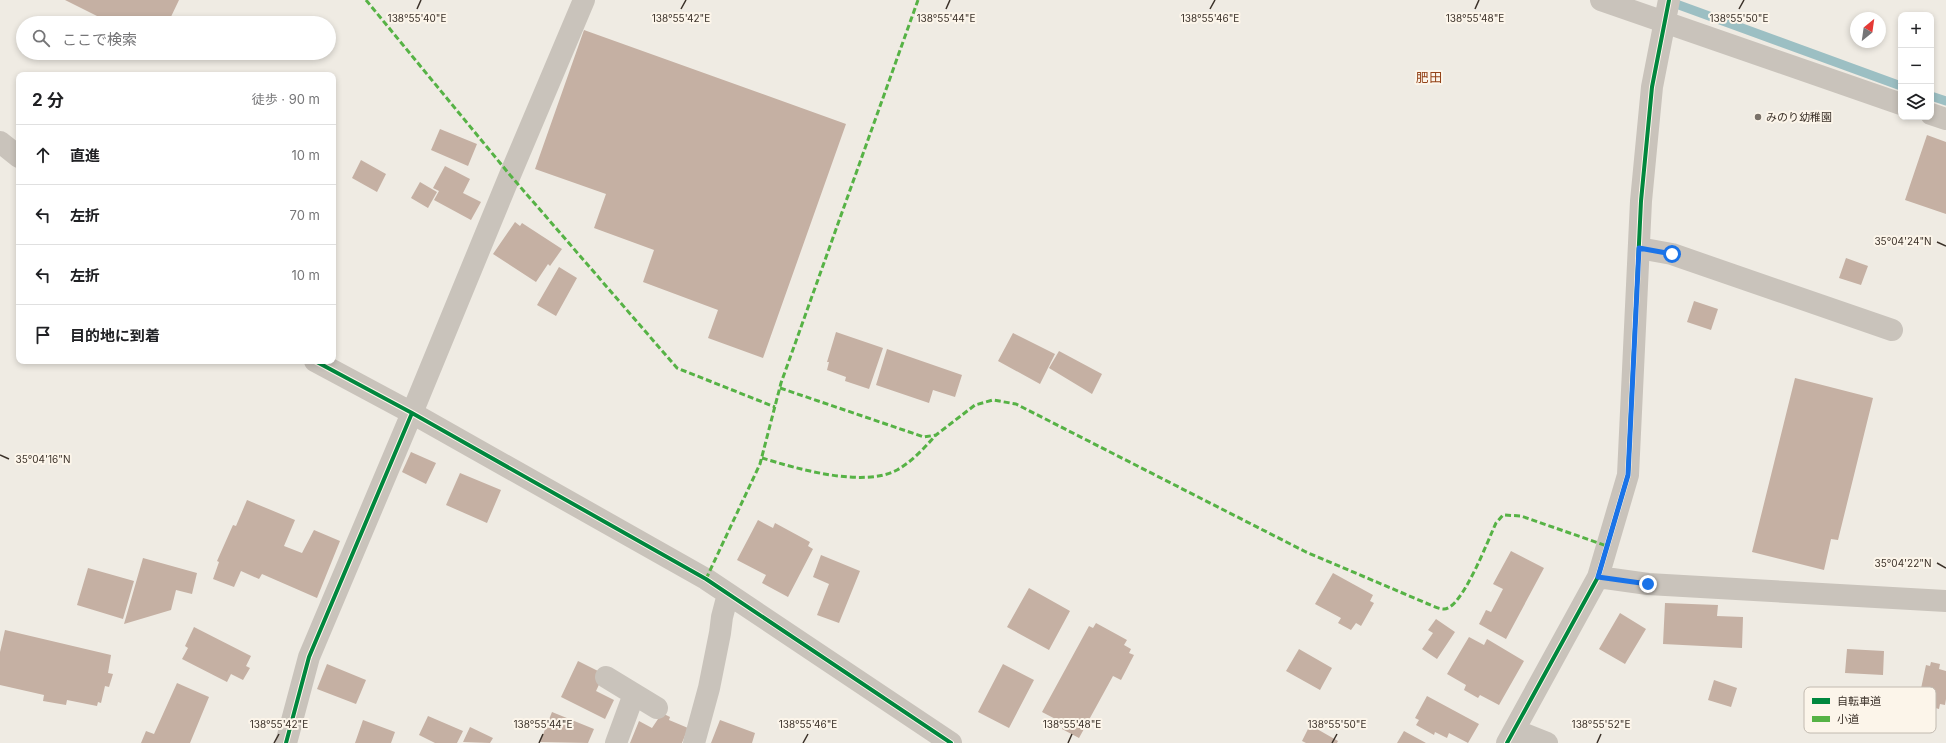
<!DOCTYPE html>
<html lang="ja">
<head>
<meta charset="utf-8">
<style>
  :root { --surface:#fff; --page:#f6f6f6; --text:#202124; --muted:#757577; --line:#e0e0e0 }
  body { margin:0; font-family:Inter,"Noto Sans JP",sans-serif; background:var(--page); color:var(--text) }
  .controls { position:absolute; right:12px; top:12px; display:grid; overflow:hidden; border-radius:8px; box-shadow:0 2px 6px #0003 }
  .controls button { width:36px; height:36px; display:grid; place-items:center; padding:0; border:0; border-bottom:1px solid var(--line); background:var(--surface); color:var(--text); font:20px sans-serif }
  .compass { position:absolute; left:1850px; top:12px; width:36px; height:36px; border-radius:50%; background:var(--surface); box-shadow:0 2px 6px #0003; rotate:29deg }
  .stop { position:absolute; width:12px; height:12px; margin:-9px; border:3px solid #1a73e8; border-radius:50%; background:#fff }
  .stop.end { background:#1a73e8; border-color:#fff; box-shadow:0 1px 4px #0008 }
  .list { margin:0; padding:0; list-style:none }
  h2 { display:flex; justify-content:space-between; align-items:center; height:52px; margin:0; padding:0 16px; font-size:17px }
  h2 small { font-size:13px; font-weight:400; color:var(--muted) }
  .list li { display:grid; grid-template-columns:26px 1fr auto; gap:12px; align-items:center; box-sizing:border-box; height:60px; padding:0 16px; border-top:1px solid var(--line) }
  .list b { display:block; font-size:15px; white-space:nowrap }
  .list em { font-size:13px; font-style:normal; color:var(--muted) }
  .icon { flex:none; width:22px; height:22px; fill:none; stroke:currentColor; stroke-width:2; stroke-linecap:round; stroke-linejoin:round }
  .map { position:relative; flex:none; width:1946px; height:743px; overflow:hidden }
  .search { position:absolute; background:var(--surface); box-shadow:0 2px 6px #0003; left:16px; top:16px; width:320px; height:44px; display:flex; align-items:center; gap:10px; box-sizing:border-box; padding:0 14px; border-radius:22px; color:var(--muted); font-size:15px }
  .panel { position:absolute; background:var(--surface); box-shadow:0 2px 6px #0003; left:16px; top:72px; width:320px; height:292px; border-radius:8px }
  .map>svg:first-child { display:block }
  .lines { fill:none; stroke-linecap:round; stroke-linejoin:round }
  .stream { stroke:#9cbfc3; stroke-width:9 }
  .building { fill:#c5b0a3 }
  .minor { stroke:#c9c3bb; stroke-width:22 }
  .quiet { stroke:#56b245; stroke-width:3; stroke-dasharray:6 3; stroke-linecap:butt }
  .cycleway-casing { stroke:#fcf5ea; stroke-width:6 }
  .cycleway { stroke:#00873e; stroke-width:4 }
  .route { stroke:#1a73e8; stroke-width:5 }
  .ticks { fill:none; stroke:#3a3028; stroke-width:1.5 }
  .poi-dot { fill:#797169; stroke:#fcf5ea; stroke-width:1.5 }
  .labels { text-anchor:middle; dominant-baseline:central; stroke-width:4; stroke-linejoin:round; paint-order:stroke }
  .poi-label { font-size:11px; fill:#3a3028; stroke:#fcf5ea; text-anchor:start }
  .quarter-label { font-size:13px; fill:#934218; stroke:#fcf5ea }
  .key { fill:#fcf5ea; stroke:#c2bab0; stroke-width:1 }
  .key-label { font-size:11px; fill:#3a3028 }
  .ticks-label { font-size:10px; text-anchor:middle; fill:#3a3028; stroke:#fcf5ea; stroke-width:4; stroke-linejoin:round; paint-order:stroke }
</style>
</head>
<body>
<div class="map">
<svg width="1946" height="743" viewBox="0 0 1946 743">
  <rect width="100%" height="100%" fill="#efebe3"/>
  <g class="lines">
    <path class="stream" d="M1668 1 1901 86
      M1931 96 1946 101"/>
  </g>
  <path class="building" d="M65 0H179L168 23H111Z
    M584 30 846 124 763 358 708 338 718 310 643 282 654 250 594 228 606 194 535 169Z
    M440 129 477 144 468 166 431 150Z
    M1927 135 1946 142V214L1905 200Z
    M361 160 386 174 377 192 352 178Z
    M445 166 470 179 463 193 481 202 471 220 434 200 439 191 433 188Z
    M420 182 437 192 428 208 411 198Z
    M515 222 520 226 522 223 562 249 550 266 548 264 536 282 493 254Z
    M1846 258 1868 266 1861 285 1839 278Z
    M559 267 577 278 556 316 537 305Z
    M1694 301 1718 309 1711 330 1687 322Z
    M836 332 883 348 869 389 845 381 846 377 827 370 829 362H827Z
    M1013 333 1055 354 1040 384 998 361Z
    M887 349 962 375 955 397 933 390 929 403 876 385Z
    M1059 351 1102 374 1092 394 1049 368Z
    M1795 378 1873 398 1838 540 1831 539 1824 570 1752 552Z
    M411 452 436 463 426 484 402 472Z
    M460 473 501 490 487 523 446 505Z
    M247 500 295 520 284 546 302 553 314 530 340 541 317 598 262 574 259 579 241 571 234 587 213 579 219 562 217 561 233 525 236 526Z
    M758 520 773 528 775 523 810 542 808 546 813 549 788 597 762 583 766 575 737 560Z
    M1511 551 1544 568 1506 639 1479 624 1486 610 1491 612 1503 589 1493 584Z
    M821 555 860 571 839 623 817 615 829 584 813 577Z
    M143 558 197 573 192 594 176 590 171 610 124 624Z
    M88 568 134 581 123 619 77 605Z
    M1333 573 1373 595 1370 601 1374 603 1361 626 1356 623 1351 630 1338 623 1341 618 1315 604Z
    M1029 588 1070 611 1049 650 1007 627Z
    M1665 603 1718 605 1717 616 1743 617 1742 648 1663 644Z
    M1620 613 1646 629 1625 664 1599 649Z
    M1436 619 1455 632 1437 659 1422 649 1433 633 1428 630Z
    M1096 623 1127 640 1124 645 1131 649 1129 653 1134 655 1121 680 1113 676 1079 738 1062 729 1065 724 1042 712 1089 626 1093 628Z
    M194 627 251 656 246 666 250 668 243 680 231 674 227 682 182 659 188 648 185 646Z
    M5 630 111 655 108 673 113 674 109 687 105 686 101 703 98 702 97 706 67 700 66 705 43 701 44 695 0 685V652Z
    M1469 637 1484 645 1487 639 1524 661 1499 705 1480 695 1478 698 1464 690 1466 685 1447 674Z
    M1299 649 1332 668 1320 690 1286 671Z
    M1847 649 1884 651 1883 675 1845 673Z
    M578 661 604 674 596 691 614 700 605 719 561 697Z
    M1931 662 1940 664 1939 669 1946 671V699L1945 705 1940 704 1939 709 1921 704 1923 699 1919 698 1926 665 1930 666Z
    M327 664 366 680 356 704 317 689Z
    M1003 664 1034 680 1009 728 978 712Z
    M1714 680 1737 688 1731 707 1708 700Z
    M177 683 209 697 190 743H141L146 731 154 734Z
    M1427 696 1479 724 1468 743 1449 733 1447 738 1435 732 1434 735 1416 725 1419 720 1415 718Z
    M552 712 594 729 588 743 540 742Z
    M662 713 670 717 669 720 688 728 682 743H630L639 721 652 728Z
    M428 716 463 731 457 743H435L419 735Z
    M363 720 395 732 391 743H355Z
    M720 720 755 733 752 743H711Z
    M1310 725 1338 741 1337 743H1306L1302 741Z
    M470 727 493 738 490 743 463 742Z
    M1404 731 1426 743H1397Z"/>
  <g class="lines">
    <path class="minor" d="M1601 0 1901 104
      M1931 114 1946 119
      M0 142 19 157
      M1639 248 1672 254 1892 330
      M315 361 412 413 706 579 951 743
      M1598 577 1648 584 1946 601
      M606 677 657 708
      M1514 730 1547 743
      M286 743 309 657 412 413 510 175 584 0
      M616 743 634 694
      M694 743 709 688 720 633 722 617 728 594
      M1507 743 1598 577 1628 475 1641 201 1652 87 1669 0"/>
    <path class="quiet" d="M366 0 510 175 677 368 775 407
      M780 388 924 437 936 435 975 405 993 400 1016 404 1306 552 1426 603C1431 605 1438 609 1444 609 1462 609 1488 540 1496 523L1503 515 1521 516 1607 546
      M762 458C798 469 863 488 897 470 913 461 925 447 936 435
      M706 579 760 464 781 383 918 0"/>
    <g class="cycleway-casing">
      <path id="cycleway" d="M315 361 412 413 706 579 951 743
        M286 743 309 657 412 413
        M1507 743 1598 577 1628 475 1641 201 1652 87 1669 0"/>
    </g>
    <use href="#cycleway" class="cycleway"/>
  </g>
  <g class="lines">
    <path class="route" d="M1648 584 1598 577 1628 475 1639 248 1672 254"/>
  </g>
  <path class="ticks" d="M417 9 421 0M681 9 686 0M946 9 950 0M1210 9 1215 0M1475 9 1479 0M1739 9 1744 0M1937 242 1946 246M0 455 9 459M1937 563 1946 568M274 743 279 734M539 743 543 734M803 743 808 734M1068 743 1072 734M1332 743 1337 734M1597 743 1601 734"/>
  <circle class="poi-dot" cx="1758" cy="117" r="4"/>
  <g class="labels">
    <g class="poi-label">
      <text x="1766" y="117">みのり幼稚園</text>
    </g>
    <g class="quarter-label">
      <text x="1429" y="77">肥田</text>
    </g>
  </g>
  <rect x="1804" y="687" width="132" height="46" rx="6" class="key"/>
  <rect x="1812" y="698" width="18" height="6" fill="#00873e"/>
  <rect x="1812" y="716" width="18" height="6" fill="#56b245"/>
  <g class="key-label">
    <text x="1837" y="705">自転車道</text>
    <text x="1837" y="723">小道</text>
  </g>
  <g class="ticks-label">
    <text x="417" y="22">138°55'40"E</text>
    <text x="681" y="22">138°55'42"E</text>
    <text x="946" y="22">138°55'44"E</text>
    <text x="1210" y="22">138°55'46"E</text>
    <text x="1475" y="22">138°55'48"E</text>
    <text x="1739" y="22">138°55'50"E</text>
    <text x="1903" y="245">35°04'24"N</text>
    <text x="43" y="463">35°04'16"N</text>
    <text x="1903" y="567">35°04'22"N</text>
    <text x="279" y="728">138°55'42"E</text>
    <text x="543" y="728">138°55'44"E</text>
    <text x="808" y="728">138°55'46"E</text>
    <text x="1072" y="728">138°55'48"E</text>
    <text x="1337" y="728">138°55'50"E</text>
    <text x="1601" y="728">138°55'52"E</text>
  </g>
</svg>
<div class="controls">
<button>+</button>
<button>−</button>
<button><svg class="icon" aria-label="layers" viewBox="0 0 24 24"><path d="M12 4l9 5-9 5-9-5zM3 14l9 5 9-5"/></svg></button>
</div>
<svg class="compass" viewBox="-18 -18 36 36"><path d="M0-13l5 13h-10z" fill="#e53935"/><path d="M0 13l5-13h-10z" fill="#757577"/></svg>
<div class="stop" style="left:1672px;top:254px"></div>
<div class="stop end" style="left:1648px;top:584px"></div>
<div class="search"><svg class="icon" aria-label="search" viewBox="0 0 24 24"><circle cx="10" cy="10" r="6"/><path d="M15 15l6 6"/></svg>ここで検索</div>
<section class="panel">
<h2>2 分<small>徒歩 · 90 m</small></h2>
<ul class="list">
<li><svg class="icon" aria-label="ahead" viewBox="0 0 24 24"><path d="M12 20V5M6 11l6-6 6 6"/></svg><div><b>直進</b></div><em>10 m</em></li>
<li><svg class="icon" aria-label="left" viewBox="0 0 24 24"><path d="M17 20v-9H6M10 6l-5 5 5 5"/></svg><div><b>左折</b></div><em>70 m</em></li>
<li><svg class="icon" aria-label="left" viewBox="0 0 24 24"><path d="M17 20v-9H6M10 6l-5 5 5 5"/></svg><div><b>左折</b></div><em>10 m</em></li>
<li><svg class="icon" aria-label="arrive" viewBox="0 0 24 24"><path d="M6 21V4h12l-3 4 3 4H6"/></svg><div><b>目的地に到着</b></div></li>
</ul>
</section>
</div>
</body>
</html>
